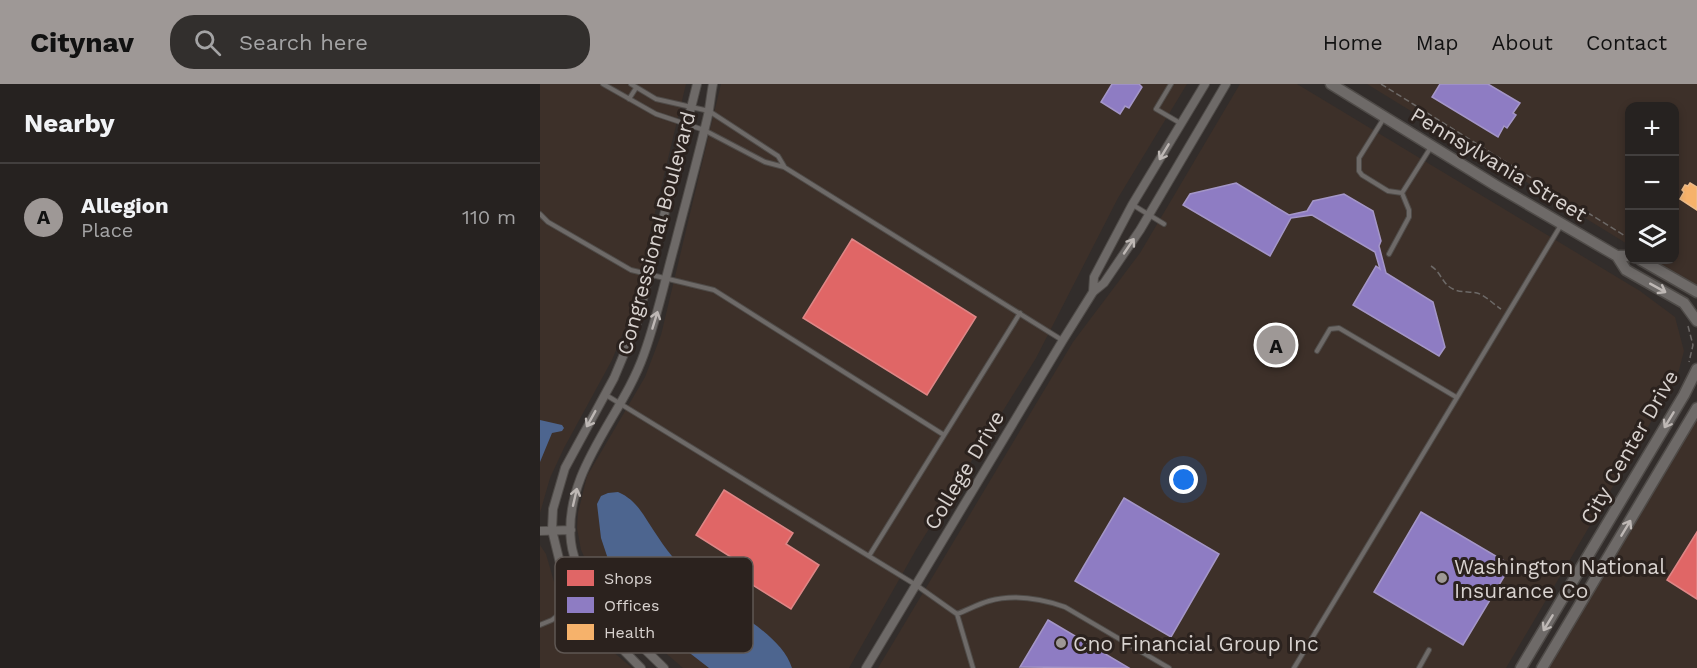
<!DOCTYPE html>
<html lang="en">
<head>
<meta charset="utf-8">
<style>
  :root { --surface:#262220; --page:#322f2d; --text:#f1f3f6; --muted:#a4a4a5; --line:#423f3e; --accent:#9e9896 }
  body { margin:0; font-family:"Work Sans",sans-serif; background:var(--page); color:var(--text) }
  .controls { position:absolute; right:18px; top:18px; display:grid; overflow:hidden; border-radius:12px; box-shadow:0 3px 9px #0003 }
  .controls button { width:54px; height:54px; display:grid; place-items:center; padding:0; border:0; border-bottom:2px solid var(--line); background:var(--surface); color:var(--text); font:30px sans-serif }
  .you { position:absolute; left:644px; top:396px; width:21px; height:21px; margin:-15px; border:4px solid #fff; border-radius:50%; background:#1a73e8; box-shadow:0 0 0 9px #1a73e833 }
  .badge { display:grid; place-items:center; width:39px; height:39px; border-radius:50%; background:var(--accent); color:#111; font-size:20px; font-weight:700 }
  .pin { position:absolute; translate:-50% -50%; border:3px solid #fff; box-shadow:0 2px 6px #0006 }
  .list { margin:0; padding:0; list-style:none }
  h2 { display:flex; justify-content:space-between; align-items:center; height:78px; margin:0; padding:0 24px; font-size:26px }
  h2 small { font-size:20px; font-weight:400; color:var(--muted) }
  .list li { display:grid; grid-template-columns:39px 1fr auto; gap:18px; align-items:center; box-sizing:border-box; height:108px; padding:0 24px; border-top:2px solid var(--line) }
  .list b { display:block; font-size:22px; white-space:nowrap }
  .list p { margin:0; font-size:20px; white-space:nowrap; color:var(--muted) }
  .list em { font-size:20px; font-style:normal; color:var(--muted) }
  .icon { flex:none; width:33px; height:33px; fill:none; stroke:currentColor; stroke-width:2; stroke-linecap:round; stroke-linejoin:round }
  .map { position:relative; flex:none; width:1157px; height:584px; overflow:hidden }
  header { display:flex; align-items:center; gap:36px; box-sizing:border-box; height:84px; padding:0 30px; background:var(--accent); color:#111 }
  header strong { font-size:28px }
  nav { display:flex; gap:33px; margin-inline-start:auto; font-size:21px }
  .search { width:420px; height:54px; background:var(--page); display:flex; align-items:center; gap:15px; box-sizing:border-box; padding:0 21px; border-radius:24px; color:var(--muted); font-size:22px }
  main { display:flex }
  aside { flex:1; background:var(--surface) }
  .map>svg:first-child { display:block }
  .built { fill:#3d3029 }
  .water { fill:#4d658f }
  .shops { fill:#e06666; stroke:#de8686; stroke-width:1.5 }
  .offices { fill:#8e7cc3; stroke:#a496c7; stroke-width:1.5 }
  .health { fill:#f6b26b; stroke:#edbc89; stroke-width:1.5 }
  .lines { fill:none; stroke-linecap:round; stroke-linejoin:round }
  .lane-casing { stroke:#4f4b48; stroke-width:6 }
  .street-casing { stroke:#4f4b48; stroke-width:10 }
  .secondary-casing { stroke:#4f4b48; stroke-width:13 }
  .path { stroke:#6d6967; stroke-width:1.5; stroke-dasharray:6 3; stroke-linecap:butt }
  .lane { stroke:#6e6a68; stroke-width:4 }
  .street { stroke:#6e6a68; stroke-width:8 }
  .secondary { stroke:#6e6a68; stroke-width:10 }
  .oneway { stroke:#beb8b5 }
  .poi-dot { fill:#9e9896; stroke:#2b221e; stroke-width:2 }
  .labels { text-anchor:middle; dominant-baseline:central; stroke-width:6; stroke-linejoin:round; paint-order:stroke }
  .street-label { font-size:21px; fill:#d8d2cf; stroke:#2b221e }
  .poi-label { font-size:21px; fill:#d8d2cf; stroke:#2b221e; text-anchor:start }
  .key { fill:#2b221e; stroke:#5f5753; stroke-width:1.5 }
  .key-label { font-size:16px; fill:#d8d2cf }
</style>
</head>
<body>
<header>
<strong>Citynav</strong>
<div class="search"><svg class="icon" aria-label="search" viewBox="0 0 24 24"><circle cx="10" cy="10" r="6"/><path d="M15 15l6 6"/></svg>Search here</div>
<nav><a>Home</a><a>Map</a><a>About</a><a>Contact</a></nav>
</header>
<main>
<aside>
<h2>Nearby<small></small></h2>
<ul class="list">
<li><span class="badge">A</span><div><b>Allegion</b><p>Place</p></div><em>110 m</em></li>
</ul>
</aside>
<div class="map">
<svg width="1157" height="584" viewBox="0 0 1157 584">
  <rect width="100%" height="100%" fill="#322d2b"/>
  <path class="built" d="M0 0H146L90 232 72 276 24 364 10 394 0 429Z
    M181 0H647L578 114 496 274 377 464 309 584H143L99 546 59 504 41 466 37 444 38 429 47 392 105 293 121 251Z
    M700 0H757L1100 207 1135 233 1144 267 1139 286 1125 314 966 584H338L533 258 600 169Z
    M827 0H1157V203L1113 176H1134V22H1090L1089 161Z
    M1157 332V584H1007Z
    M0 461 6 470 17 508 71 566 92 584H0Z"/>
  <path class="water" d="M0 336 22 341 24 344 22 347 12 349 0 378Z
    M78 408C99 417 105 435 118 453 130 472 146 488 161 504L167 506 170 510C196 529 242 552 252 584H169L111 539 85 506 70 481 61 454 57 420 61 412 68 409Z"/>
  <path class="shops" d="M312 155 436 233 387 311 263 234Z
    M184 406 253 449 246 460 279 481 251 525 184 483 191 473 156 451Z
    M1157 448V515L1127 496Z"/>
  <path class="offices" d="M572 0H599L602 3 589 24 585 22 580 30 561 18Z
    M900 0H948L980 19 973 29 976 31 967 44 964 42 958 53 892 13Z
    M696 99 749 131 767 127 773 117 804 110 833 127 841 157 839 162 846 189 893 218 905 263 899 272 813 221 836 182 840 185 835 168 772 131 751 134 730 172 643 121 650 110Z
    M584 414 679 470 631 553 535 497Z
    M881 428 971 481 923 561 834 508Z
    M508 536 589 584 480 583Z"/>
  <path class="health" d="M1150 99 1157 103V126L1140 115 1144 108 1142 106 1145 101 1148 102Z"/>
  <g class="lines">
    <g class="lane-casing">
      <path id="lane" d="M63 0 116 30 164 46 225 78 244 83 522 256
        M91 0 116 15 169 27 238 72 244 82
        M631 0 616 25 640 39
        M89 15 96 4
        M844 34 819 74V87L822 91 848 107 862 109
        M593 121 624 140
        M0 130 8 138 91 186 174 206 404 351
        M849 170 869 133V126L862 109 891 63
        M777 267 790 245 799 244 916 313
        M66 311 376 501 417 530 433 584
        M329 472 480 229
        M417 530C428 526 438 520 449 517 474 510 502 515 525 523L629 584
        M0 541 12 536 37 516
        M754 584 1021 141
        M879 584 889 566"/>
    </g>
    <g class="street-casing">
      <path id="street" d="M553 208 554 193 592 121 665 0
        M0 447 31 446
        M101 584 43 525 29 504 21 483 12 446 13 425 25 384 74 294 97 239 157 0
        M124 584C91 551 37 507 31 458 23 387 82 333 104 270 117 234 125 196 135 160 146 117 158 74 168 31 170 21 171 10 173 0
        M326 584 523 256 553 208 564 199 600 146 686 0"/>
    </g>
    <g class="secondary-casing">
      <path id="secondary" d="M791 0 955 101 1077 172 1086 186 1144 219 1157 237
        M1077 172H1090
        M1101 176 1157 208
        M981 584 1144 311 1157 285
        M1002 584 1157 324"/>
    </g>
    <path class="path" d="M841 0 1022 113
      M1040 124 1090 155
      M1123 176 1128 179
      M891 182C901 188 902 200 913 205 921 209 929 207 937 209 945 211 953 220 961 225
      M1148 242 1153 261 1149 278"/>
    <use href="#lane" class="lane"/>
    <use href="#street" class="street"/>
    <use href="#secondary" class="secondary"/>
  </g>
  <defs><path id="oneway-shaft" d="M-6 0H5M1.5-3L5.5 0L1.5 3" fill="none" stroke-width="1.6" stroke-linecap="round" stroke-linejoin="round" transform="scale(1.5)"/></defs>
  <g class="oneway">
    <use href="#oneway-shaft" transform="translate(624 68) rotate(121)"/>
    <use href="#oneway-shaft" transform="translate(589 162) rotate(-56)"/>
    <use href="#oneway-shaft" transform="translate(1118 204) rotate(29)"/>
    <use href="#oneway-shaft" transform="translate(115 236) rotate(-73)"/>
    <use href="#oneway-shaft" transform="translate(51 335) rotate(119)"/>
    <use href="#oneway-shaft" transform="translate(1129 336) rotate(121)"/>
    <use href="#oneway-shaft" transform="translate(35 413) rotate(-77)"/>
    <use href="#oneway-shaft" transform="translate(1086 444) rotate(-59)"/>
    <use href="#oneway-shaft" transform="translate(1008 539) rotate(121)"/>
  </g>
  <g class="poi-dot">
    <circle cx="902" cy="494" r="6"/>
    <circle cx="521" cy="559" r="6"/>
  </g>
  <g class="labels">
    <g class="street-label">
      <text transform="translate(959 80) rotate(31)">Pennsylvania Street</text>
      <text transform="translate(116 149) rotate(-75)">Congressional Boulevard</text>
      <text transform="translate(1089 363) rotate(-60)">City Center Drive</text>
      <text transform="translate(424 386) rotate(-59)">College Drive</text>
    </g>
    <g class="poi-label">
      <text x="914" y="482">Washington National<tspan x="914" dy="24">Insurance Co</tspan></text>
      <text x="533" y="559">Cno Financial Group Inc</text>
    </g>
  </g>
  <rect x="15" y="473" width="198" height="96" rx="9" class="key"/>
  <rect x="27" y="486" width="27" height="16" fill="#e06666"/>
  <rect x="27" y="513" width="27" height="16" fill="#8e7cc3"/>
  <rect x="27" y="540" width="27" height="16" fill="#f6b26b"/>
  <g class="key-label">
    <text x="64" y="500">Shops</text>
    <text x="64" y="527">Offices</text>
    <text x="64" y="554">Health</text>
  </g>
</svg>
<div class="controls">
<button>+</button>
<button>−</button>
<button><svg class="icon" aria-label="layers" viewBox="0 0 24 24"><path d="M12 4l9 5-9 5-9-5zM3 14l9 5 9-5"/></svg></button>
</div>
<div class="you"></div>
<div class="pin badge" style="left:736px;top:261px">A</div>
</div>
</main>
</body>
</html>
